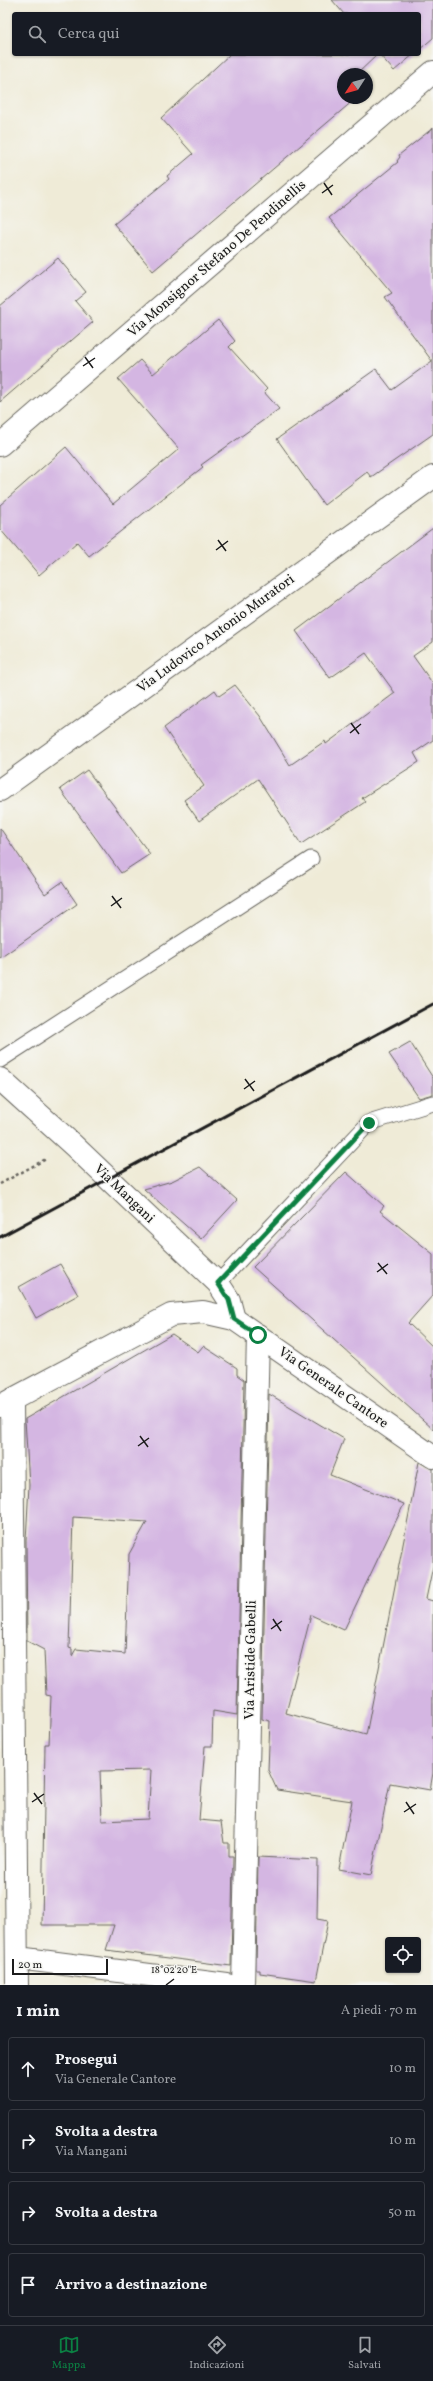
<!DOCTYPE html>
<html lang="it">
<head>
<meta charset="utf-8">
<style>
  :root { --surface:#171b24; --page:#242831; --text:#f1f3f6; --muted:#9ea1a6; --line:#363941; --accent:#0b8043 }
  body { margin:0; font-family:Vollkorn,serif; background:var(--page); color:var(--text) }
  .controls { position:absolute; right:12px; bottom:12px; display:grid; overflow:hidden; border-radius:4px; box-shadow:0 1px 3px #0004 }
  .controls button { width:36px; height:36px; display:grid; place-items:center; padding:0; border:0; border-bottom:1px solid var(--line); background:var(--surface); color:var(--text); font:20px sans-serif }
  .compass { position:absolute; left:337px; top:68px; width:36px; height:36px; border-radius:50%; background:var(--surface); box-shadow:0 1px 3px #0004; rotate:234deg }
  .scale { position:absolute; left:12px; bottom:10px; width:96px; box-sizing:border-box; padding-left:4px; border:2px solid #1c1c1c; border-top:0; font-size:11px; line-height:14px; white-space:nowrap; color:#1c1c1c; -webkit-text-stroke:3px #f6f6f2; paint-order:stroke }
  .stop { position:absolute; width:12px; height:12px; margin:-9px; border:3px solid #0b8043; border-radius:50%; background:#fff }
  .stop.end { background:#0b8043; border-color:#fff; box-shadow:0 1px 4px #0008 }
  .list { margin:0; padding:0; list-style:none }
  h2 { display:flex; justify-content:space-between; align-items:center; height:52px; margin:0; padding:0 16px; font-size:17px }
  h2 small { font-size:13px; font-weight:400; color:var(--muted) }
  .list li { display:grid; grid-template-columns:26px 1fr auto; gap:12px; align-items:center; box-sizing:border-box; height:64px; margin:0 8px 8px; padding:0 8px; border:1px solid var(--line); border-radius:4px }
  .list b { display:block; font-size:15px; white-space:nowrap }
  .list p { margin:0; font-size:13px; white-space:nowrap; color:var(--muted) }
  .list em { font-size:13px; font-style:normal; color:var(--muted) }
  .icon { flex:none; width:22px; height:22px; fill:none; stroke:currentColor; stroke-width:2; stroke-linecap:round; stroke-linejoin:round }
  .map { position:relative; flex:none; width:433px; height:1985px; overflow:hidden }
  .search { position:absolute; background:var(--surface); box-shadow:0 1px 3px #0004; left:12px; right:12px; top:12px; height:44px; display:flex; align-items:center; gap:10px; box-sizing:border-box; padding:0 14px; border-radius:4px; color:var(--muted); font-size:15px }
  .sheet { height:340px; background:var(--surface) }
  nav { display:flex; justify-content:space-around; align-items:center; box-sizing:border-box; height:56px; border-top:1px solid var(--line); background:var(--surface); font-size:11px; color:var(--muted) }
  nav a { display:grid; justify-items:center; gap:2px }
  nav .on { color:var(--accent) }
  .map>svg:first-child { display:block }
  .building { fill:#d4b6e2; fill-rule:evenodd }
  .lines { fill:none; stroke-linecap:round; stroke-linejoin:round }
  .lane-casing { stroke:#66645d; stroke-width:17 }
  .street-casing { stroke:#66645d; stroke-width:24 }
  .secondary-casing { stroke:#66645d; stroke-width:24 }
  .path { stroke:#66645d; stroke-width:2.5; stroke-dasharray:3 3; stroke-linecap:butt }
  .lane { stroke:#fff; stroke-width:15 }
  .street { stroke:#fff; stroke-width:22 }
  .secondary { stroke:#fff; stroke-width:22 }
  .rail { stroke:#1c1c1c; stroke-width:3 }
  .route { stroke:#0b8043; stroke-width:5 }
  .ticks { fill:none; stroke:#1c1c1c; stroke-width:1.5 }
  .labels { text-anchor:middle; dominant-baseline:central; stroke-width:3; stroke-linejoin:round; paint-order:stroke }
  .street-label { font-size:14px; fill:#1c1c1c; stroke:#f6f6f2 }
  .ticks-label { font-size:10px; text-anchor:middle; fill:#1c1c1c; stroke:#f6f6f2; stroke-width:3; stroke-linejoin:round; paint-order:stroke }
</style>
</head>
<body>
<div class="map">
<svg width="433" height="1985" viewBox="0 0 433 1985">
  <rect width="100%" height="100%" fill="#f6f6f2"/>
  <filter id="ink" filterUnits="userSpaceOnUse"><feTurbulence type="fractalNoise" baseFrequency=".025" numOctaves="2"/><feDisplacementMap in="SourceGraphic" scale="8" xChannelSelector="R" yChannelSelector="G"/><feConvolveMatrix kernelMatrix="1 2 1 2 8 2 1 2 1" color-interpolation-filters="sRGB"/></filter>
  <filter id="wash" filterUnits="userSpaceOnUse"><feTurbulence type="fractalNoise" baseFrequency=".012" numOctaves="4" result="noise"/><feDisplacementMap in="SourceGraphic" scale="16" xChannelSelector="R" yChannelSelector="G"/><feGaussianBlur stdDeviation="0.9" result="paint"/><feColorMatrix in="noise" values="0 0 0 0 0 0 0 0 0 0 0 0 0 0 0 0 0 1.4 0 .05"/><feComposite in="paint" operator="in"/></filter>
  <g filter="url(#wash)">
    <rect width="100%" height="100%" fill="#efebd7"/>
    <g id="blocks">
      <path class="building" d="M332 0H433V38L419 50V14H344Z
        M230 54H378L357 74H343V98L354 100 153 271 114 224 169 179 167 176 193 154 161 118Z
        M379 54H414L394 71Z
        M433 128V434L371 477 367 472 324 505 277 439 376 369 392 390 432 361 385 297 392 293 329 218 398 162 397 161 400 157 399 155Z
        M58 258 86 292 75 301 93 322 0 402V306Z
        M218 320 235 341 229 347 267 389 264 392 279 409 201 465 203 467 89 556 77 542 39 575 0 529V505L66 447 113 504 179 449 118 379 140 360 153 374Z
        M433 528V642L413 656 433 684V740L414 753 419 762 362 798 365 802 301 844 258 779 199 821 184 800 204 786 164 728 215 690 219 696 235 685 260 716 290 765 325 741 326 744 395 693 366 653 330 678 296 631Z
        M87 770 150 854 121 873 60 789Z
        M0 828 45 894 62 882 77 904 0 958Z
        M410 1042 433 1078V1094L419 1098 389 1054Z
        M200 1167 237 1200 201 1239 144 1189 172 1181Z
        M346 1172 384 1206 380 1211 433 1254V1295L408 1323 433 1347V1429L253 1267Z
        M60 1264 78 1295 36 1318 19 1287Z
        M172 1334 198 1352 203 1346 237 1368V1375L244 1380 237 1715 213 1711 212 1746H205L199 1820 221 1822 224 1843H229V1856H233L231 1966 106 1950 114 1925H42L45 1744H49L51 1696 46 1695 44 1650 27 1641 26 1541 29 1485 25 1419ZM73 1517 147 1522 129 1554 125 1654 76 1649 72 1656V1649L69 1648ZM151 1770 148 1819 102 1821 100 1771Z
        M269 1394 344 1439 330 1475 404 1504 344 1630 311 1615 286 1713 366 1735 419 1462 433 1469V1566L426 1599 433 1601V1773L430 1790 390 1783 371 1875 339 1869 352 1801 277 1790 268 1770 270 1721 262 1719Z
        M258 1857 318 1860 317 1919 328 1921 316 1981 260 1973V1970H256Z"/>
    </g>
  </g>
  <g filter="url(#ink)">
    <use href="#blocks" fill-opacity="0" stroke="#66645d" stroke-width="1"/>
    <g class="lines">
      <g class="lane-casing">
        <path id="lane" d="M0 1060 311 859
          M218 1283 369 1123 433 1103"/>
      </g>
      <g class="street-casing">
        <path id="street" d="M0 445 433 72
          M0 790 433 477
          M0 1079 73 1145 218 1283 229 1300 234 1319
          M12 1400 17 1985
          M18 1958 227 1985
          M243 1985 258 1335"/>
      </g>
      <g class="secondary-casing">
        <path id="secondary" d="M0 1406 171 1315 203 1312 234 1319 433 1457"/>
      </g>
      <path class="path" d="M0 1184 46 1159"/>
      <use href="#lane" class="lane"/>
      <use href="#street" class="street"/>
      <use href="#secondary" class="secondary"/>
      <path class="rail" d="M0 1237 433 1004"/>
    </g>
  </g>
  <g class="lines" filter="url(#ink)">
    <path class="route" d="M258 1335 234 1319 229 1300 218 1283 369 1123"/>
  </g>
  <path class="ticks" d="M324 183 332 195M322 193 333 185M85 357 93 368M83 366 95 358M218 540 226 551M216 550 228 541M351 723 359 734M350 733 361 724M112 896 121 908M111 906 122 898M245 1079 254 1091M244 1089 255 1081M378 1263 387 1274M377 1272 388 1264M140 1436 148 1447M138 1446 149 1438M273 1619 281 1631M271 1629 282 1621M34 1793 42 1804M32 1802 44 1794M406 1802 414 1814M404 1812 416 1804M166 1985 174 1979"/>
  <g class="labels">
    <g class="street-label">
      <text transform="translate(217 259) rotate(-41)">Via Monsignor Stefano De Pendinellis</text>
      <text transform="translate(216 634) rotate(-36)">Via Ludovico Antonio Muratori</text>
      <text transform="translate(124 1194) rotate(44)">Via Mangani</text>
      <text transform="translate(333 1388) rotate(35)">Via Generale Cantore</text>
      <text transform="translate(251 1660) rotate(-89)">Via Aristide Gabelli</text>
    </g>
  </g>
  <g class="ticks-label">
    <text x="174" y="1973">18°02'20"E</text>
  </g>
</svg>
<div class="controls">
<button><svg class="icon" aria-label="locate" viewBox="0 0 24 24"><circle cx="12" cy="12" r="6"/><path d="M12 2v4M12 18v4M2 12h4M18 12h4"/></svg></button>
</div>
<svg class="compass" viewBox="-18 -18 36 36"><path d="M0-13l5 13h-10z" fill="#e53935"/><path d="M0 13l5-13h-10z" fill="#9ea1a6"/></svg>
<div class="scale">20 m</div>
<div class="stop" style="left:258px;top:1335px"></div>
<div class="stop end" style="left:369px;top:1123px"></div>
<div class="search"><svg class="icon" aria-label="search" viewBox="0 0 24 24"><circle cx="10" cy="10" r="6"/><path d="M15 15l6 6"/></svg>Cerca qui</div>
</div>
<section class="sheet">
<h2>1 min<small>A piedi · 70 m</small></h2>
<ul class="list">
<li><svg class="icon" aria-label="ahead" viewBox="0 0 24 24"><path d="M12 20V5M6 11l6-6 6 6"/></svg><div><b>Prosegui</b><p>Via Generale Cantore</p></div><em>10 m</em></li>
<li><svg class="icon" aria-label="right" viewBox="0 0 24 24"><path d="M7 20v-9h11M14 6l5 5-5 5"/></svg><div><b>Svolta a destra</b><p>Via Mangani</p></div><em>10 m</em></li>
<li><svg class="icon" aria-label="right" viewBox="0 0 24 24"><path d="M7 20v-9h11M14 6l5 5-5 5"/></svg><div><b>Svolta a destra</b></div><em>50 m</em></li>
<li><svg class="icon" aria-label="arrive" viewBox="0 0 24 24"><path d="M6 21V4h12l-3 4 3 4H6"/></svg><div><b>Arrivo a destinazione</b></div></li>
</ul>
</section>
<nav>
<a class="on"><svg class="icon" aria-label="map" viewBox="0 0 24 24"><path d="M3 6l6-2 6 2 6-2v14l-6 2-6-2-6 2zM9 4v14M15 6v14"/></svg>Mappa</a>
<a><svg class="icon" aria-label="directions" viewBox="0 0 24 24"><path d="M12 3l9 9-9 9-9-9zM9 14v-3h6M13 9l2 2-2 2"/></svg>Indicazioni</a>
<a><svg class="icon" aria-label="saved" viewBox="0 0 24 24"><path d="M7 4h10v16l-5-4-5 4z"/></svg>Salvati</a>
</nav>
</body>
</html>
